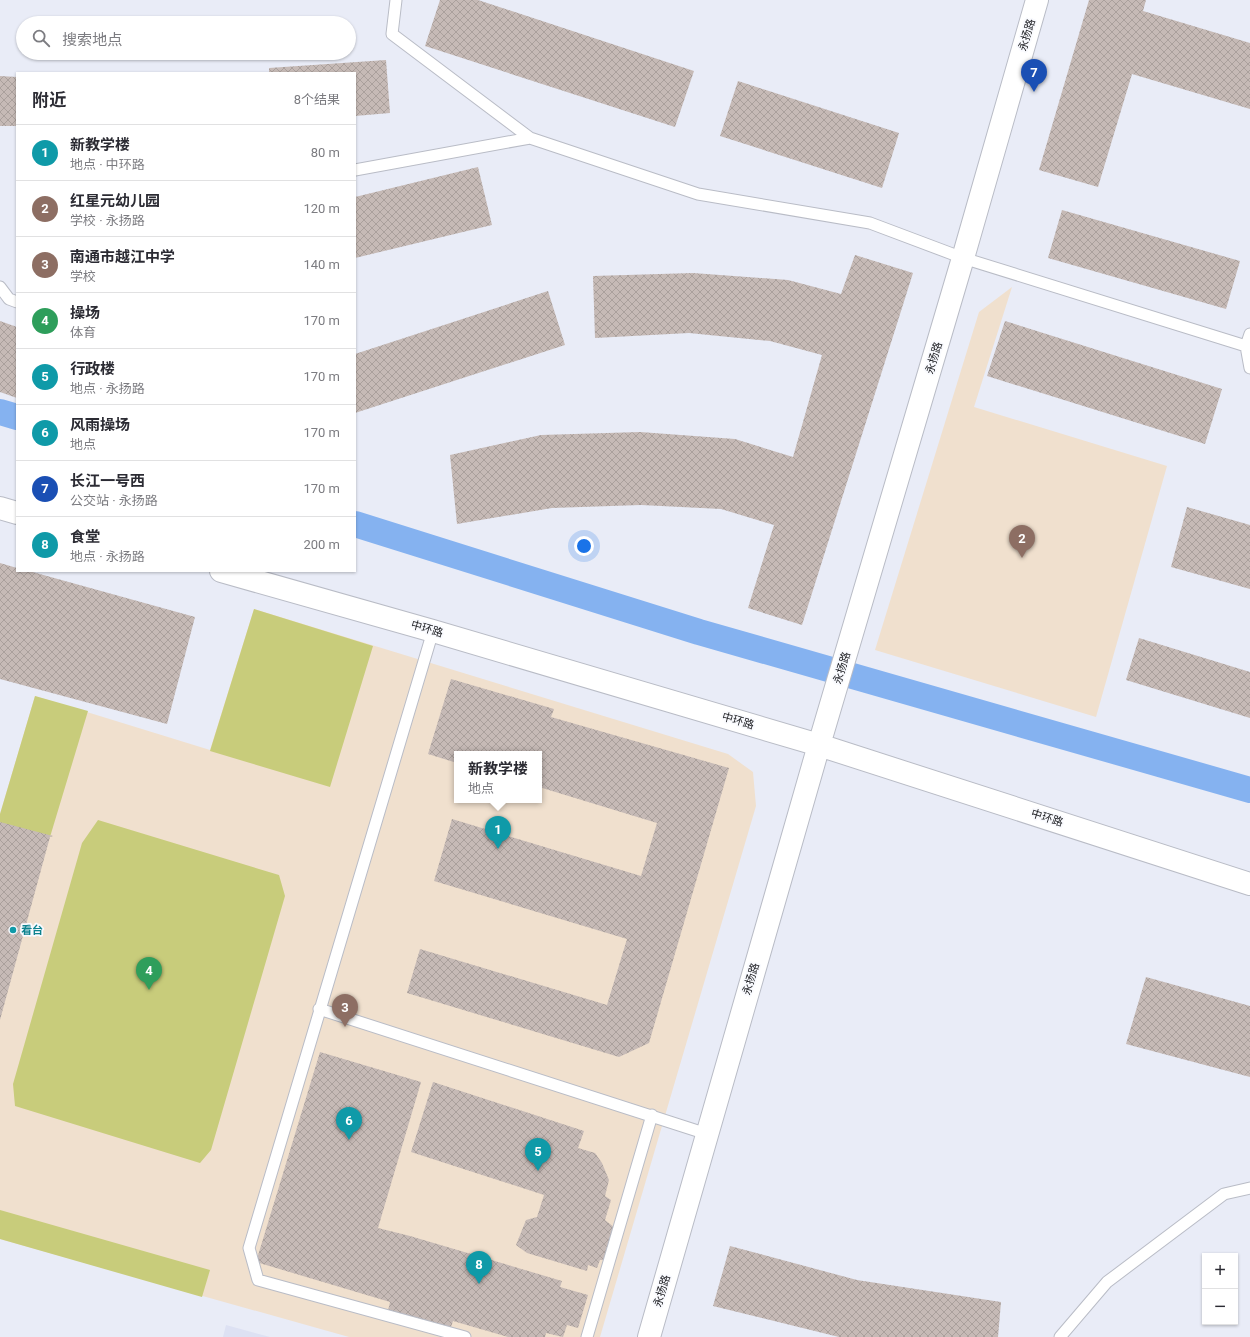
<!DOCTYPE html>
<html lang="zh">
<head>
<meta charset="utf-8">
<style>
  :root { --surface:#fff; --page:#f7f7f7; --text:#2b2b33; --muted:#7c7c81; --line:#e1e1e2; --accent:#d93025 }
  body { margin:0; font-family:Roboto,"Noto Sans SC",sans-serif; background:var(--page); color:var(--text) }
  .controls { position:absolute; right:12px; bottom:12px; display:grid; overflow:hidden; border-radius:0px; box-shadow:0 1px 3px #0004 }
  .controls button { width:36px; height:36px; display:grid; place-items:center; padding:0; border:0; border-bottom:1px solid var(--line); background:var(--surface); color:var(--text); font:20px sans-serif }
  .you { position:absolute; left:584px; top:546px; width:14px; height:14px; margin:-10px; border:3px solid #fff; border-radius:50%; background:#1a73e8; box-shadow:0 0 0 6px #1a73e833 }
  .badge { display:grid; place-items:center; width:26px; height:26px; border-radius:50%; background:var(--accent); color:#fff; font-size:13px; font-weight:700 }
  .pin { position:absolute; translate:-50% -33px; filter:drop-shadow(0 1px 2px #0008) }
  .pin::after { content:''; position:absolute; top:21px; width:14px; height:12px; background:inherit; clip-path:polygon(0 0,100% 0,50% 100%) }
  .popup { position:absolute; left:454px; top:751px; width:88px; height:52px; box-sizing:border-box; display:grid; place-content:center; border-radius:0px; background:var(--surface); filter:drop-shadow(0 1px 3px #0005); font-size:13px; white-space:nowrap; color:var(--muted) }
  .popup b { font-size:15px; color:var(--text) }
  .popup::after { content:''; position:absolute; left:50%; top:100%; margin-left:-8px; border:8px solid transparent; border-top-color:var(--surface) }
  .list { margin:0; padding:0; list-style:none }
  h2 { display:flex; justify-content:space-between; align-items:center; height:52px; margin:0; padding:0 16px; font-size:17px }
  h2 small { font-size:13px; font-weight:400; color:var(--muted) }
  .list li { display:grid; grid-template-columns:26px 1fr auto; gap:12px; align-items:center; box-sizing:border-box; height:56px; padding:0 16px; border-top:1px solid var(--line) }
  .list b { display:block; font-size:15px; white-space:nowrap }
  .list p { margin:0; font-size:13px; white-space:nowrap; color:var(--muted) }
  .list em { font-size:13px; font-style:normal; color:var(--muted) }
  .icon { flex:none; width:22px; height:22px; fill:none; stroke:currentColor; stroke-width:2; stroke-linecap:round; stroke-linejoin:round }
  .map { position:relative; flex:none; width:1250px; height:1337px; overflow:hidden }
  .search { position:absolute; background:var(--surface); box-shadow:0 1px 3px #0004; left:16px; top:16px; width:340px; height:44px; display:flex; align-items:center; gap:10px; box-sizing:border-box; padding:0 14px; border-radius:22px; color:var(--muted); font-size:15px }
  .panel { position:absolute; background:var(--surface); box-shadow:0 1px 3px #0004; left:16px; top:72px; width:340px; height:500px; border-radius:0px }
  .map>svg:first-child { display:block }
  .built { fill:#dde1f3 }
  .education { fill:#f0e0ce; fill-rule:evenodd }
  .park { fill:#c8cc7b }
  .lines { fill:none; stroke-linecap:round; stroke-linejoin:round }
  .canal { stroke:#85b2f0; stroke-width:26 }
  .building { fill:url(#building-cross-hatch) }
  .service-casing { stroke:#b9bcc6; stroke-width:13 }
  .tertiary-casing { stroke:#b9bcc6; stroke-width:24 }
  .service { stroke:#fff; stroke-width:11 }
  .tertiary { stroke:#fff; stroke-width:22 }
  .culture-dot { fill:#0f9aa8; stroke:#f9fafe; stroke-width:1.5 }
  .labels { text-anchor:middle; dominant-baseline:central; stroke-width:3.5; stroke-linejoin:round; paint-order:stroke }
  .street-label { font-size:11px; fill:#212226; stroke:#f9fafe }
  .culture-label { font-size:11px; font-weight:bold; fill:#0d838f; stroke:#f9fafe; text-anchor:start }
</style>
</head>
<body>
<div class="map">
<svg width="1250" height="1337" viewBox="0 0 1250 1337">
  <defs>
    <pattern id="building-cross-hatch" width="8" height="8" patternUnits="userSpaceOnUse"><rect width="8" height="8" fill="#c6bab6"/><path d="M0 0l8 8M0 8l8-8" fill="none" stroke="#aaa09c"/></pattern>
  </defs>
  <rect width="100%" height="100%" fill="#e9ecf7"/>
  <path class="built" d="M226 1325 270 1337H223Z"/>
  <path class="education" d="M1012 287 974 407 1167 466 1096 717 875 650 979 312Z
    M254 609 728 754 753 772 756 806 600 1337H349L0 1239V814L35 696 210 750ZM457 754H539V800H457Z"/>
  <path class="park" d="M254 609 373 646 330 787 210 751Z
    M35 696 88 711 50 837 0 823V814Z
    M98 820 279 875 285 896 211 1150 200 1163 15 1106 13 1084 82 843Z
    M0 1210 210 1270 202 1297 0 1239Z"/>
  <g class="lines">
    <path class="canal" d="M0 412 17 417
      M355 524 699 632 1250 790"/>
  </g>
  <path class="building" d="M440 0H478L694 71 675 127 425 46Z
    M1089 0H1146L1143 11 1250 43V109L1132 74 1098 187 1039 170Z
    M386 60 390 113 355 116V73H269V68Z
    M0 76 17 77V126H0Z
    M738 81 899 133 882 188 720 136Z
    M478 167 492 225 355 258V197Z
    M1062 210 1240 261 1226 309 1048 258Z
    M855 255 913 273 802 625 748 608 774 525 721 509 641 505 552 508 457 524 450 455 541 435 640 432 735 439 793 457 822 355 770 341 689 333 595 338 593 276 693 273 788 280 841 294Z
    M548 291 565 345 355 413V354Z
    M0 321 17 327V398L0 392Z
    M1005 321 1222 389 1205 444 987 376Z
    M1187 507 1250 525V589L1171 567Z
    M0 563 17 568V571H29L195 617 167 724 0 679Z
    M1139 638 1250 672V718L1126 680Z
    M451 679 554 709 551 717 729 768 649 1043 619 1057 407 993 420 949 607 1005 627 939 434 881 452 819 641 876 657 823 539 787V754H457V763L428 754Z
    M0 822 53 836 50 837 0 1020Z
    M1146 977 1250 1006V1077L1126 1044Z
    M320 1052 421 1082 378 1228 410 1236 562 1281 560 1287 588 1295 578 1328 567 1325 563 1337 546 1333 545 1337H508L453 1321 450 1330 388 1311 390 1302 256 1262Z
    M433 1082 584 1131 578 1148 595 1153 602 1163 609 1180 605 1196 611 1200 605 1220 615 1228 605 1260H600L597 1268 588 1265 587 1271 527 1253 516 1245 526 1220 537 1217 544 1195 411 1152Z
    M730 1246 857 1280 1001 1302 998 1337H839L713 1306Z"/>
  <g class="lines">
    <g class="service-casing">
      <path id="service" d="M396 0 392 34 530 138
        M355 170 530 138 698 194 870 223 963 258 1246 346
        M0 287 9 299 17 302
        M1250 334 1246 346 1250 368
        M433 631 249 1248 258 1280 465 1337
        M319 1009 707 1134
        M587 1337 652 1115
        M1060 1337 1107 1282 1224 1194 1250 1188"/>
    </g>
    <g class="tertiary-casing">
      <path id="tertiary" d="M0 508 17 513
        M221 571 433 631 819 745 1250 884
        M649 1337 819 745 963 258 1037 0"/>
    </g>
    <use href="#service" class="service"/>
    <use href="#tertiary" class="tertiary"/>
  </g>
  <circle class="culture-dot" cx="13" cy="930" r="4"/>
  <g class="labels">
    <g class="street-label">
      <text transform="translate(1027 35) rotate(-74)">永扬路</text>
      <text transform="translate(934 358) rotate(-74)">永扬路</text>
      <text transform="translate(427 629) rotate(16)">中环路</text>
      <text transform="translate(842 668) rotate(-73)">永扬路</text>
      <text transform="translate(738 721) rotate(16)">中环路</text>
      <text transform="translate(1047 818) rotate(18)">中环路</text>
      <text transform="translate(751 979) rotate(-74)">永扬路</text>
      <text transform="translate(662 1291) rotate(-74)">永扬路</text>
    </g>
    <g class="culture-label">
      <text x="21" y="930">看台</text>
    </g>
  </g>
</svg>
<div class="controls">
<button>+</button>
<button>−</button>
</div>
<div class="you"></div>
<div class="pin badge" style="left:498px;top:849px;background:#0f9aa8">1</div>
<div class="popup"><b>新教学楼</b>地点</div>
<div class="pin badge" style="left:1022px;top:558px;background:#8d6e63">2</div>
<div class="pin badge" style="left:345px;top:1027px;background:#8d6e63">3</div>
<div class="pin badge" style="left:149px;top:990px;background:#2e9e5b">4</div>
<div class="pin badge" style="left:538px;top:1171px;background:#0f9aa8">5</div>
<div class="pin badge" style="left:349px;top:1140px;background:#0f9aa8">6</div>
<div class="pin badge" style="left:1034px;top:92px;background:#1a4fb4">7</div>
<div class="pin badge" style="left:479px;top:1284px;background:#0f9aa8">8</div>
<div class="search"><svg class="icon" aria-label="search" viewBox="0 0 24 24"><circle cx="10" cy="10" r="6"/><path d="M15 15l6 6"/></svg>搜索地点</div>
<section class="panel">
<h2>附近<small>8个结果</small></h2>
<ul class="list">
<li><span class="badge" style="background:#0f9aa8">1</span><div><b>新教学楼</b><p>地点 · 中环路</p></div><em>80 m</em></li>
<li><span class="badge" style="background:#8d6e63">2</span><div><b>红星元幼儿园</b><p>学校 · 永扬路</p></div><em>120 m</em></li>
<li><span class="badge" style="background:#8d6e63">3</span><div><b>南通市越江中学</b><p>学校</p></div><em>140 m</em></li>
<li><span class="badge" style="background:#2e9e5b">4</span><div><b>操场</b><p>体育</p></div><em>170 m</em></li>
<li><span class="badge" style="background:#0f9aa8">5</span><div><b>行政楼</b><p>地点 · 永扬路</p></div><em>170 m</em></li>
<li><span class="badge" style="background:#0f9aa8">6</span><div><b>风雨操场</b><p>地点</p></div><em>170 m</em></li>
<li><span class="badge" style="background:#1a4fb4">7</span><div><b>长江一号西</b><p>公交站 · 永扬路</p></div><em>170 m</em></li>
<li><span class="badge" style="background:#0f9aa8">8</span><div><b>食堂</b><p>地点 · 永扬路</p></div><em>200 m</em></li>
</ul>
</section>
</div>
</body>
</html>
